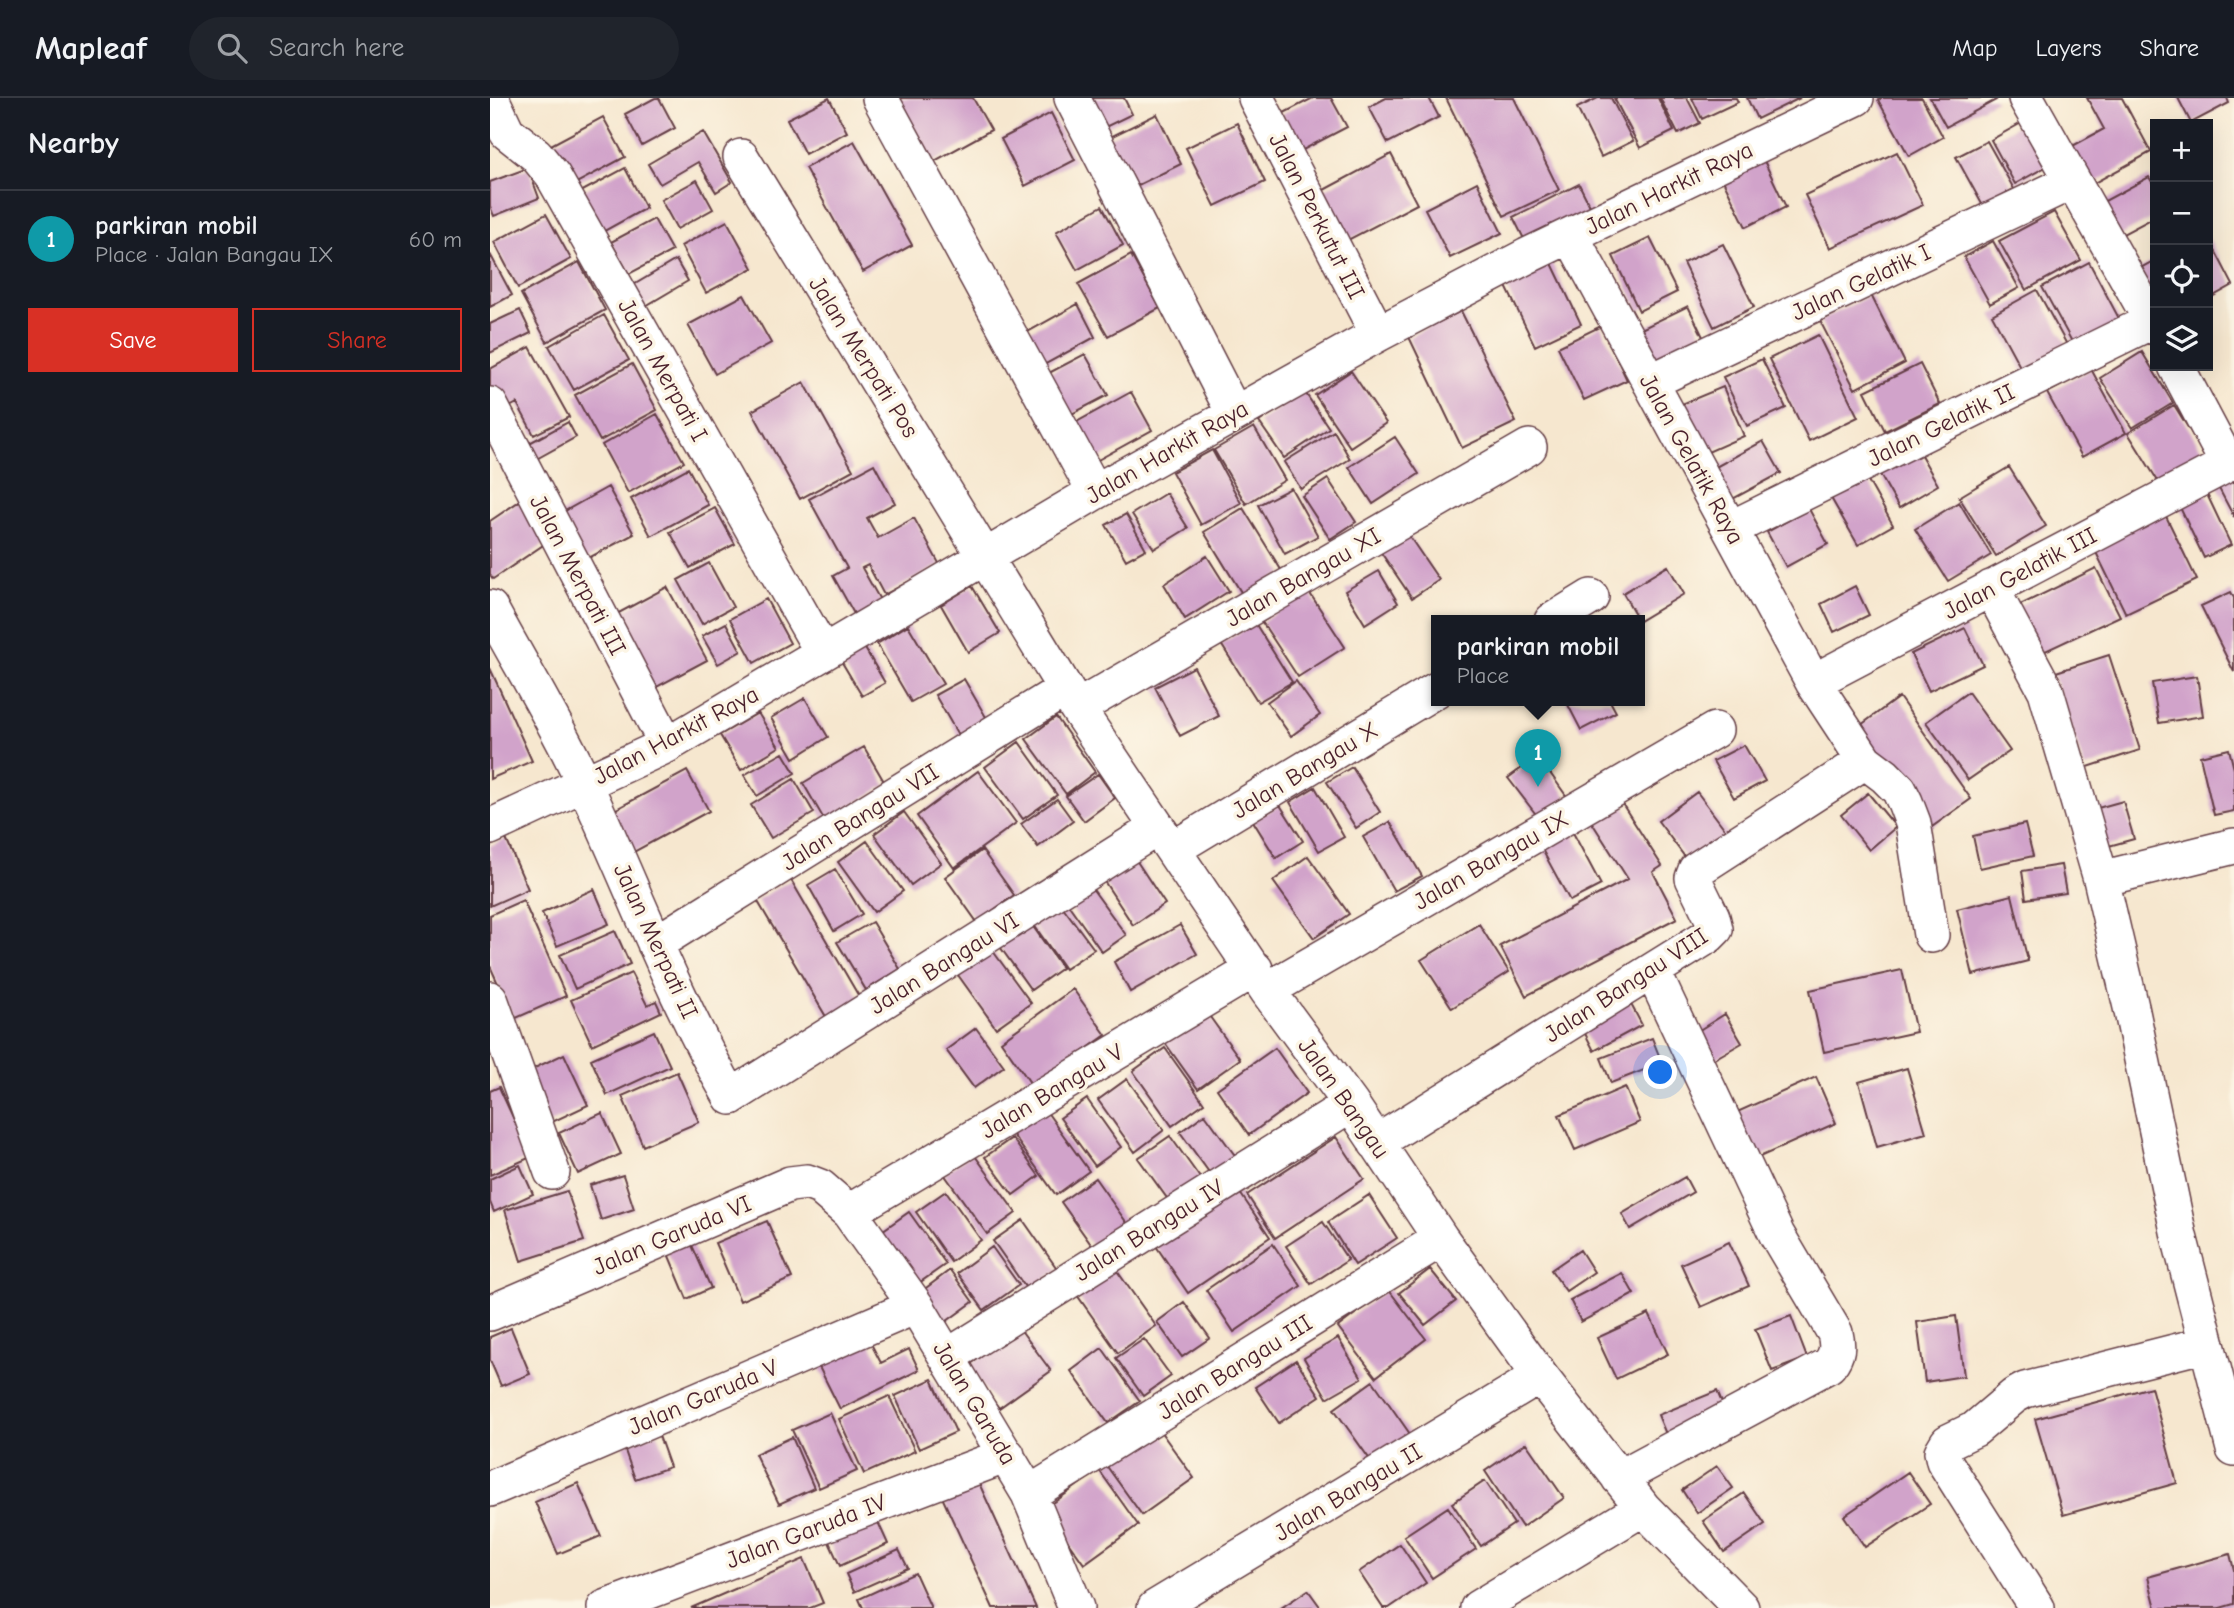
<!DOCTYPE html>
<html lang="en">
<head>
<meta charset="utf-8">
<style>
  :root { --surface:#171b24; --page:#20242c; --text:#f1f3f6; --muted:#9ea1a6; --line:#363941; --accent:#d93025 }
  body { margin:0; font-family:"Comic Neue",sans-serif; background:var(--page); color:var(--text) }
  .controls { position:absolute; right:21px; top:21px; display:grid; overflow:hidden; border-radius:0px; box-shadow:0 7px 28px #0002 }
  .controls button { width:63px; height:63px; display:grid; place-items:center; padding:0; border:0; border-bottom:2px solid var(--line); background:var(--surface); color:var(--text); font:35px sans-serif }
  .you { position:absolute; left:1171px; top:975px; width:24px; height:24px; margin:-18px; border:5px solid #fff; border-radius:50%; background:#1a73e8; box-shadow:0 0 0 10px #1a73e833 }
  .badge { display:grid; place-items:center; width:46px; height:46px; border-radius:50%; background:var(--accent); color:#fff; font-size:23px; font-weight:700 }
  .pin { position:absolute; translate:-50% -58px; filter:drop-shadow(0 2px 4px #0008) }
  .pin::after { content:''; position:absolute; top:37px; width:24px; height:21px; background:inherit; clip-path:polygon(0 0,100% 0,50% 100%) }
  .popup { position:absolute; left:941px; top:517px; width:214px; height:91px; box-sizing:border-box; display:grid; place-content:center; border-radius:0px; background:var(--surface); filter:drop-shadow(0 2px 5px #0005); font-size:23px; white-space:nowrap; color:var(--muted) }
  .popup b { font-size:26px; color:var(--text) }
  .popup::after { content:''; position:absolute; left:50%; top:100%; margin-left:-14px; border:14px solid transparent; border-top-color:var(--surface) }
  .list { margin:0; padding:0; list-style:none }
  h2 { display:flex; justify-content:space-between; align-items:center; height:91px; margin:0; padding:0 28px; font-size:30px }
  h2 small { font-size:23px; font-weight:400; color:var(--muted) }
  .list li { display:grid; grid-template-columns:46px 1fr auto; gap:21px; align-items:center; box-sizing:border-box; height:98px; padding:0 28px; border-top:2px solid var(--line) }
  .list b { display:block; font-size:26px; white-space:nowrap }
  .list p { margin:0; font-size:23px; white-space:nowrap; color:var(--muted) }
  .list em { font-size:23px; font-style:normal; color:var(--muted) }
  .actions { display:flex; gap:14px; padding:21px 28px }
  .actions a { flex:1; padding:16px 0; border:2px solid var(--accent); border-radius:0px; text-align:center; font-size:24px; color:var(--accent) }
  .actions .main { background:var(--accent); color:#fff }
  .icon { flex:none; width:38px; height:38px; fill:none; stroke:currentColor; stroke-width:2; stroke-linecap:round; stroke-linejoin:round }
  .map { position:relative; flex:none; width:1744px; height:1510px; overflow:hidden }
  header { display:flex; align-items:center; gap:42px; box-sizing:border-box; height:98px; padding:0 35px; background:var(--surface); border-bottom:2px solid var(--line) }
  header strong { font-size:33px }
  nav { display:flex; gap:38px; margin-inline-start:auto; font-size:24px }
  .search { width:490px; height:63px; background:var(--page); display:flex; align-items:center; gap:18px; box-sizing:border-box; padding:0 24px; border-radius:38px; color:var(--muted); font-size:26px }
  main { display:flex }
  aside { flex:1; background:var(--surface) }
  .map>svg:first-child { display:block }
  .building { fill:#d1a3ca }
  .lines { fill:none; stroke-linecap:round; stroke-linejoin:round }
  .minor-casing { stroke:#643d44; stroke-width:38 }
  .minor { stroke:#fff; stroke-width:35 }
  .labels { text-anchor:middle; dominant-baseline:central; stroke-width:7; stroke-linejoin:round; paint-order:stroke }
  .street-label { font-size:24px; fill:#4a1f2b; stroke:#fcf5e5 }
</style>
</head>
<body>
<header>
<strong>Mapleaf</strong>
<div class="search"><svg class="icon" aria-label="search" viewBox="0 0 24 24"><circle cx="10" cy="10" r="6"/><path d="M15 15l6 6"/></svg>Search here</div>
<nav><a>Map</a><a>Layers</a><a>Share</a></nav>
</header>
<main>
<aside>
<h2>Nearby<small></small></h2>
<ul class="list">
<li><span class="badge" style="background:#0f9aa8">1</span><div><b>parkiran mobil</b><p>Place · Jalan Bangau IX</p></div><em>60 m</em></li>
</ul>
<div class="actions"><a class="main">Save</a><a>Share</a></div>
</aside>
<div class="map">
<svg width="1744" height="1510" viewBox="0 0 1744 1510">
  <rect width="100%" height="100%" fill="#fcf5e5"/>
  <filter id="ink" filterUnits="userSpaceOnUse"><feTurbulence type="fractalNoise" baseFrequency=".0143" numOctaves="2"/><feDisplacementMap in="SourceGraphic" scale="14" xChannelSelector="R" yChannelSelector="G"/><feConvolveMatrix kernelMatrix="1 2 1 2 8 2 1 2 1" color-interpolation-filters="sRGB"/></filter>
  <filter id="wash" filterUnits="userSpaceOnUse"><feTurbulence type="fractalNoise" baseFrequency=".00686" numOctaves="4" result="noise"/><feDisplacementMap in="SourceGraphic" scale="28" xChannelSelector="R" yChannelSelector="G"/><feGaussianBlur stdDeviation="1.57" result="paint"/><feColorMatrix in="noise" values="0 0 0 0 0 0 0 0 0 0 0 0 0 0 0 0 0 1.4 0 .05"/><feComposite in="paint" operator="in"/></filter>
  <g filter="url(#wash)">
    <rect width="100%" height="100%" fill="#f6e7cf"/>
    <g id="blocks">
      <path class="building" d="M165 0H169L185 30 152 48 135 16Z
        M339 0 357 34 315 56 297 21Z
        M407 0H483L501 32 443 64Z
        M586 0H634L642 16 603 35Z
        M823 0H841L857 29 811 53 792 16Z
        M896 0H939L949 19 898 45 879 9Z
        M956 0H1024L1069 92 1014 118Z
        M1108 0H1121L1143 43 1111 59 1087 10Z
        M1124 0H1168L1184 33 1150 50Z
        M1170 0H1197L1210 25 1188 36Z
        M1202 0H1246L1248 4 1212 21Z
        M1257 0H1310L1267 21Z
        M1392 0H1432L1453 39 1419 58 1388 2Z
        M1440 0H1504L1506 2 1456 29Z
        M1597 0H1632L1661 54 1597 89 1577 51 1614 31Z
        M1688 0H1737L1739 5 1701 25Z
        M561 15 585 62 535 88 511 41Z
        M667 16 691 66 632 95 608 45Z
        M113 19 135 59 81 88 59 48Z
        M1535 23 1559 67 1525 86 1501 42Z
        M747 25 775 84 725 108 696 50Z
        M213 34 242 84 226 94 208 64 170 86 158 66Z
        M364 43 422 147 373 174 315 70Z
        M1497 43 1524 91 1493 108 1466 59Z
        M1267 48 1296 109 1256 129 1226 68Z
        M1407 54 1433 107 1340 150 1315 97Z
        M901 56 927 106 858 142 832 93Z
        M38 70 49 100 4 118 0 108V84Z
        M135 70 156 110 109 136 87 96Z
        M1659 79 1665 89V119L1618 144 1600 111Z
        M207 82 223 111 187 131 171 102Z
        M987 84 1012 135 960 160 935 111Z
        M1089 86 1104 116 1038 149 1023 119Z
        M612 108 633 147 587 172 566 134Z
        M1564 114 1591 162 1536 192 1509 143Z
        M56 116 81 161 28 190 4 144Z
        M164 121 182 153 139 176 121 144Z
        M237 123 263 170 216 195 191 148Z
        M1718 139 1743 187 1718 201Z
        M1160 140 1187 194 1149 213 1123 158Z
        M1503 143 1529 190 1500 206 1474 159Z
        M1233 146 1264 209 1224 229 1193 165Z
        M0 156 22 197 0 209Z
        M641 157 670 210 618 238 588 186Z
        M1058 157 1091 226 1045 248 1012 180Z
        M186 162 198 183 147 213 135 192Z
        M1665 162V201L1649 171Z
        M89 164 115 212 57 244 31 196Z
        M1599 164 1633 228 1587 253 1552 189Z
        M1547 192 1581 254 1535 278 1502 217Z
        M254 197 281 245 225 276 198 227Z
        M1381 197 1415 265 1365 291 1330 223Z
        M588 206 605 239 554 267 536 235Z
        M1198 208 1216 245 1160 273 1141 236Z
        M30 212 41 235 0 255V226Z
        M971 213 1026 324 972 350 919 239Z
        M114 217 139 262 84 292 59 248Z
        M1111 228 1137 282 1094 302 1068 249Z
        M1328 237 1368 319 1319 343 1279 261Z
        M40 249 79 319 44 337 27 305 9 315 0 298V271Z
        M1652 254 1683 305 1642 330 1610 280Z
        M595 256 618 297 580 317 557 276Z
        M1272 261 1296 310 1257 328 1233 279Z
        M142 266 167 312 110 343 85 297Z
        M1430 266 1450 306 1395 333 1375 293Z
        M1601 271 1636 335 1592 359 1557 295Z
        M861 273 896 325 860 349 825 297Z
        M314 284 363 372 310 401 262 313Z
        M1233 289 1254 338 1209 358 1187 308Z
        M814 293 839 330 794 360 769 324Z
        M641 294 662 332 606 363 585 325Z
        M1684 307 1717 360 1671 388 1638 335Z
        M167 316 194 364 138 395 112 347Z
        M78 324 86 339 41 364 32 349Z
        M764 329 795 382 756 406 724 352Z
        M844 333 860 361 811 391 794 364Z
        M905 339 929 376 883 406 859 369Z
        M1273 343 1291 375 1239 403 1222 371Z
        M1427 350 1448 387 1409 410 1388 373Z
        M722 352 751 405 711 427 682 374Z
        M384 366 405 405 377 420 388 440 424 420 450 467 394 497 378 467 372 470 394 509 368 523 343 478 357 470 319 401Z
        M1519 369 1556 428 1506 458 1469 399Z
        M198 370 218 407 161 438 141 401Z
        M1744 373V419L1725 383Z
        M1376 379 1403 427 1368 447 1341 400Z
        M838 381 866 424 840 441 812 398Z
        M1713 388 1741 447 1714 460 1686 401Z
        M118 389 144 436 93 463 68 417Z
        M801 390 828 438 795 456 768 407Z
        M676 395 698 430 664 451 642 416Z
        M37 398 65 439 3 481 0 477V423Z
        M1469 404 1501 457 1458 483 1425 431Z
        M1671 408 1707 482 1636 516 1600 442Z
        M225 410 245 446 200 470 180 434Z
        M753 410 793 475 754 499 714 434Z
        M1319 411 1338 446 1296 469 1277 434Z
        M636 416 656 451 636 462 616 427Z
        M917 435 949 482 922 500 890 453Z
        M717 458 739 493 695 521 674 486Z
        M219 465 243 509 212 526 188 482Z
        M1178 468 1194 496 1149 523 1133 495Z
        M1606 470 1630 518 1549 556 1526 509Z
        M889 473 908 505 875 526 855 493Z
        M482 488 510 535 478 554 451 507Z
        M1365 488 1379 517 1344 534 1331 506Z
        M177 489 217 562 163 591 123 518Z
        M819 494 855 549 808 579 772 524Z
        M1741 494 1744 500V574L1711 508Z
        M276 501 300 545 264 565 240 521Z
        M236 525 251 553 228 566 212 538Z
        M765 525 802 584 768 604 731 546Z
        M418 527 453 586 421 604 387 546Z
        M1475 530 1493 567 1439 593 1421 556Z
        M373 547 395 585 372 598 350 561Z
        M1619 557 1650 652 1595 670 1563 575Z
        M704 569 729 618 690 638 665 589Z
        M0 570 42 663 0 681Z
        M1707 578 1713 618 1669 625 1662 585Z
        M474 581 500 626 471 642 445 597Z
        M806 583 830 617 801 638 777 604Z
        M1478 594 1520 653 1478 682 1436 624Z
        M1409 599 1481 701 1439 731 1367 630Z
        M315 600 338 639 304 660 281 620Z
        M1076 603H1120L1126 614 1091 632Z
        M268 615 289 649 251 672 230 637Z
        M566 619 605 674 576 696 536 641Z
        M529 644 567 697 533 721 495 669Z
        M1254 647 1275 683 1244 700 1223 663Z
        M374 649 396 687 335 723 313 685Z
        M1739 651 1744 671V713L1724 717 1710 658Z
        M293 655 305 675 267 698 254 677Z
        M1048 658 1077 699 1048 719 1018 680Z
        M862 669 890 714 866 730 837 684Z
        M197 673 219 713 142 755 119 715Z
        M488 673 526 725 464 770 427 718Z
        M608 676 625 700 594 723 576 698Z
        M304 681 324 715 281 740 261 707Z
        M825 689 854 739 829 753 800 704Z
        M1207 694 1240 738 1201 767 1168 723Z
        M1378 695 1406 729 1379 752 1351 717Z
        M567 701 583 723 548 749 531 726Z
        M1633 703 1644 741 1608 751 1597 713Z
        M1131 704 1172 768 1163 774 1187 820 1036 898 1010 848 1138 781 1101 723Z
        M790 707 813 743 786 760 763 723Z
        M414 714 451 765 421 787 384 736Z
        M900 724 932 778 904 793 873 739Z
        M1535 726 1543 758 1490 770 1483 738Z
        M1080 729 1111 787 1080 803 1049 746Z
        M16 741 38 791 0 808V748Z
        M377 743 413 793 384 814 348 764Z
        M492 752 524 797 487 824 455 779Z
        M818 758 859 816 824 840 783 783Z
        M646 762 675 806 643 827 614 783Z
        M1571 767 1576 795 1536 801 1532 773Z
        M345 771 372 816 344 833 318 787Z
        M301 782 371 902 338 922 267 802Z
        M596 782 636 837 612 854 573 799Z
        M104 791 119 826 67 848 52 815Z
        M1522 797 1538 863 1483 877 1467 811Z
        M567 801 604 851 575 871 539 820Z
        M33 802 76 898 24 921 0 868V817Z
        M535 817 572 870 541 892 503 839Z
        M382 824 410 871 376 892 347 844Z
        M989 826 1019 874 962 910 931 862Z
        M690 827 707 856 640 894 624 864Z
        M125 833 140 866 85 891 70 857Z
        M497 845 541 905 506 930 463 870Z
        M1412 872 1426 934 1334 954 1320 892Z
        M141 875 157 907 166 903 171 914 102 947 81 902Z
        M583 891 616 937 543 989 511 943Z
        M1136 897 1152 927 1104 953 1088 922Z
        M715 912 750 961 708 991 673 942Z
        M1235 916 1252 945 1219 964 1203 936Z
        M486 930 514 968 484 990 456 952Z
        M164 933 180 968 117 997 101 961Z
        M1162 940 1172 965 1121 985 1111 960Z
        M675 950 714 1005 682 1028 643 973Z
        M785 950 817 995 759 1037 727 991Z
        M74 956 98 1007 58 1026 34 975Z
        M1417 970 1436 1035 1387 1049 1369 984Z
        M187 974 209 1024 153 1048 132 998Z
        M1326 979 1346 1025 1256 1065 1236 1019Z
        M637 981 674 1032 645 1054 608 1002Z
        M9 989 41 1059 0 1077V993Z
        M1135 989 1150 1024 1085 1052 1069 1017Z
        M597 1001 631 1049 605 1068 570 1020Z
        M554 1010 599 1073 566 1097 521 1034Z
        M112 1015 131 1056 88 1076 69 1035Z
        M715 1016 749 1063 724 1081 690 1034Z
        M680 1038 713 1084 682 1107 648 1060Z
        M846 1039 874 1081 785 1140 757 1097Z
        M522 1040 549 1078 523 1097 495 1059Z
        M483 1055 526 1115 497 1136 454 1076Z
        M30 1067 43 1096 4 1114 0 1104V1081Z
        M133 1077 144 1111 111 1122 100 1087Z
        M1195 1079 1203 1094 1140 1131 1132 1116Z
        M605 1080 639 1128 605 1152 571 1104Z
        M748 1092 780 1139 698 1195 666 1148Z
        M77 1093 94 1143 31 1163 15 1112Z
        M456 1093 491 1142 461 1164 426 1114Z
        M879 1097 907 1140 865 1167 838 1124Z
        M419 1114 456 1166 419 1192 382 1140Z
        M533 1122 568 1172 538 1193 503 1143Z
        M277 1123 302 1180 250 1203 225 1145Z
        M833 1124 858 1162 821 1186 796 1148Z
        M197 1136 221 1190 197 1201 174 1146Z
        M1239 1144 1259 1188 1211 1209 1191 1166Z
        M783 1146 811 1188 744 1234 716 1192Z
        M502 1149 529 1187 494 1212 467 1175Z
        M1090 1152 1104 1174 1076 1193 1061 1172Z
        M625 1170 666 1228 628 1255 587 1197Z
        M940 1171 966 1203 935 1227 909 1195Z
        M460 1172 483 1204 450 1228 428 1196Z
        M1132 1175 1144 1196 1091 1224 1080 1202Z
        M898 1191 936 1241 886 1279 848 1229Z
        M694 1204 720 1240 692 1259 667 1224Z
        M1159 1216 1178 1256 1126 1281 1107 1240Z
        M1301 1218 1317 1260 1282 1273 1265 1231Z
        M1466 1218 1474 1278 1435 1284 1427 1224Z
        M21 1230 40 1276 11 1288 0 1262V1239Z
        M530 1231 561 1273 509 1310 478 1268Z
        M378 1240 391 1265 419 1251 429 1272 350 1311 327 1265Z
        M848 1240 872 1280 837 1300 814 1260Z
        M654 1241 681 1278 653 1298 626 1260Z
        M612 1250 650 1303 618 1325 581 1273Z
        M806 1262 830 1298 789 1325 765 1289Z
        M442 1281 466 1334 429 1351 405 1298Z
        M883 1283 920 1336 881 1363 844 1311Z
        M1661 1289 1687 1385 1573 1417 1545 1321Z
        M1227 1293 1237 1317 1178 1341 1168 1317Z
        M399 1298 425 1353 374 1376 349 1321Z
        M340 1315 367 1373 329 1390 302 1332Z
        M668 1330 704 1380 652 1417 616 1367Z
        M168 1335 180 1369 145 1381 133 1347Z
        M302 1339 324 1390 289 1406 265 1356Z
        M1036 1345 1074 1400 1032 1429 995 1373Z
        M1227 1368 1243 1390 1207 1415 1192 1392Z
        M609 1372 648 1427 594 1466 555 1411Z
        M1418 1374 1440 1406 1375 1449 1354 1418Z
        M488 1383 546 1510H503L452 1399Z
        M995 1383 1024 1426 991 1448 962 1405Z
        M88 1385 111 1438 68 1456 45 1404Z
        M1254 1395 1275 1426 1234 1454 1213 1423Z
        M958 1409 986 1451 942 1480 914 1438Z
        M383 1413 398 1446 350 1468 335 1435Z
        M910 1446 936 1485 899 1510H893L869 1474Z
        M409 1452 418 1470 364 1494 356 1476Z
        M1740 1456 1744 1472V1506L1730 1510H1666L1658 1479Z
        M314 1461 333 1505 320 1510H201Z
        M425 1475 441 1510H373L369 1501Z
        M818 1492 831 1510H791Z"/>
    </g>
  </g>
  <g filter="url(#ink)">
    <use href="#blocks" fill-opacity="0" stroke="#643d44" stroke-width="2"/>
    <g class="lines">
      <g class="minor-casing">
        <path id="minor" d="M1 0 17 34 46 57 63 78 333 555
          M390 0 605 394
          M582 0 744 315
          M766 0 888 236
          M1536 0 1665 229
          M251 59 587 610 777 892 861 1006 951 1141 1050 1278 1153 1410 1251 1510
          M1081 138 1323 584 1375 663 1395 678 1409 692 1415 704 1423 725 1441 837
          M1160 284 1581 84
          M0 307 177 647
          M1240 431 1662 223
          M1501 490 1556 593 1611 781 1641 909 1689 1138 1744 1351
          M0 510C31 568 69 629 96 689 144 792 184 900 241 999L667 730
          M1062 523 1101 499
          M1323 584 1738 366 1686 268
          M587 610 1039 349
          M0 729 177 647 605 394 888 236 1037 158 1366 0
          M683 751 946 592
          M1611 781 1744 748
          M165 846 575 591
          M777 892 1225 632
          M0 901 62 1074
          M886 1045 1218 838 1225 831 1222 819 1203 780 1206 772 1375 663
          M359 1114 765 871
          M0 1215 300 1086 317 1084 330 1089 359 1114 426 1208 539 1396 586 1510
          M457 1259 861 1006
          M1129 1380 1339 1267C1348 1256 1348 1248 1345 1235L1287 1137 1163 874
          M0 1391 426 1208
          M539 1396 951 1141
          M115 1510 517 1357
          M665 1510 1050 1278
          M988 1510 1153 1410
          M1547 1510 1454 1363 1452 1354 1458 1344 1485 1331 1524 1298 1535 1292 1716 1246"/>
      </g>
      <use href="#minor" class="minor"/>
    </g>
  </g>
  <g class="labels">
    <g class="street-label">
      <text transform="translate(1179 90) rotate(-26)">Jalan Harkit Raya</text>
      <text transform="translate(827 118) rotate(63)">Jalan Perkutut III</text>
      <text transform="translate(1371 184) rotate(-25)">Jalan Gelatik I</text>
      <text transform="translate(374 259) rotate(58)">Jalan Merpati Pos</text>
      <text transform="translate(173 272) rotate(61)">Jalan Merpati I</text>
      <text transform="translate(1451 327) rotate(-26)">Jalan Gelatik II</text>
      <text transform="translate(677 354) rotate(-30)">Jalan Harkit Raya</text>
      <text transform="translate(1202 361) rotate(61)">Jalan Gelatik Raya</text>
      <text transform="translate(1530 475) rotate(-28)">Jalan Gelatik III</text>
      <text transform="translate(88 477) rotate(62)">Jalan Merpati III</text>
      <text transform="translate(813 479) rotate(-30)">Jalan Bangau XI</text>
      <text transform="translate(186 637) rotate(-28)">Jalan Harkit Raya</text>
      <text transform="translate(815 672) rotate(-31)">Jalan Bangau X</text>
      <text transform="translate(370 719) rotate(-32)">Jalan Bangau VII</text>
      <text transform="translate(1001 762) rotate(-30)">Jalan Bangau IX</text>
      <text transform="translate(166 843) rotate(65)">Jalan Merpati II</text>
      <text transform="translate(454 865) rotate(-32)">Jalan Bangau VI</text>
      <text transform="translate(1136 887) rotate(-33)">Jalan Bangau VIII</text>
      <text transform="translate(562 993) rotate(-31)">Jalan Bangau V</text>
      <text transform="translate(854 1000) rotate(55)">Jalan Bangau</text>
      <text transform="translate(659 1132) rotate(-32)">Jalan Bangau IV</text>
      <text transform="translate(182 1137) rotate(-23)">Jalan Garuda VI</text>
      <text transform="translate(745 1269) rotate(-32)">Jalan Bangau III</text>
      <text transform="translate(213 1299) rotate(-23)">Jalan Garuda V</text>
      <text transform="translate(485 1305) rotate(59)">Jalan Garuda</text>
      <text transform="translate(858 1394) rotate(-31)">Jalan Bangau II</text>
      <text transform="translate(316 1433) rotate(-21)">Jalan Garuda IV</text>
    </g>
  </g>
</svg>
<div class="controls">
<button>+</button>
<button>−</button>
<button><svg class="icon" aria-label="locate" viewBox="0 0 24 24"><circle cx="12" cy="12" r="6"/><path d="M12 2v4M12 18v4M2 12h4M18 12h4"/></svg></button>
<button><svg class="icon" aria-label="layers" viewBox="0 0 24 24"><path d="M12 4l9 5-9 5-9-5zM3 14l9 5 9-5"/></svg></button>
</div>
<div class="you"></div>
<div class="pin badge" style="left:1048px;top:689px;background:#0f9aa8">1</div>
<div class="popup"><b>parkiran mobil</b>Place</div>
</div>
</main>
</body>
</html>
